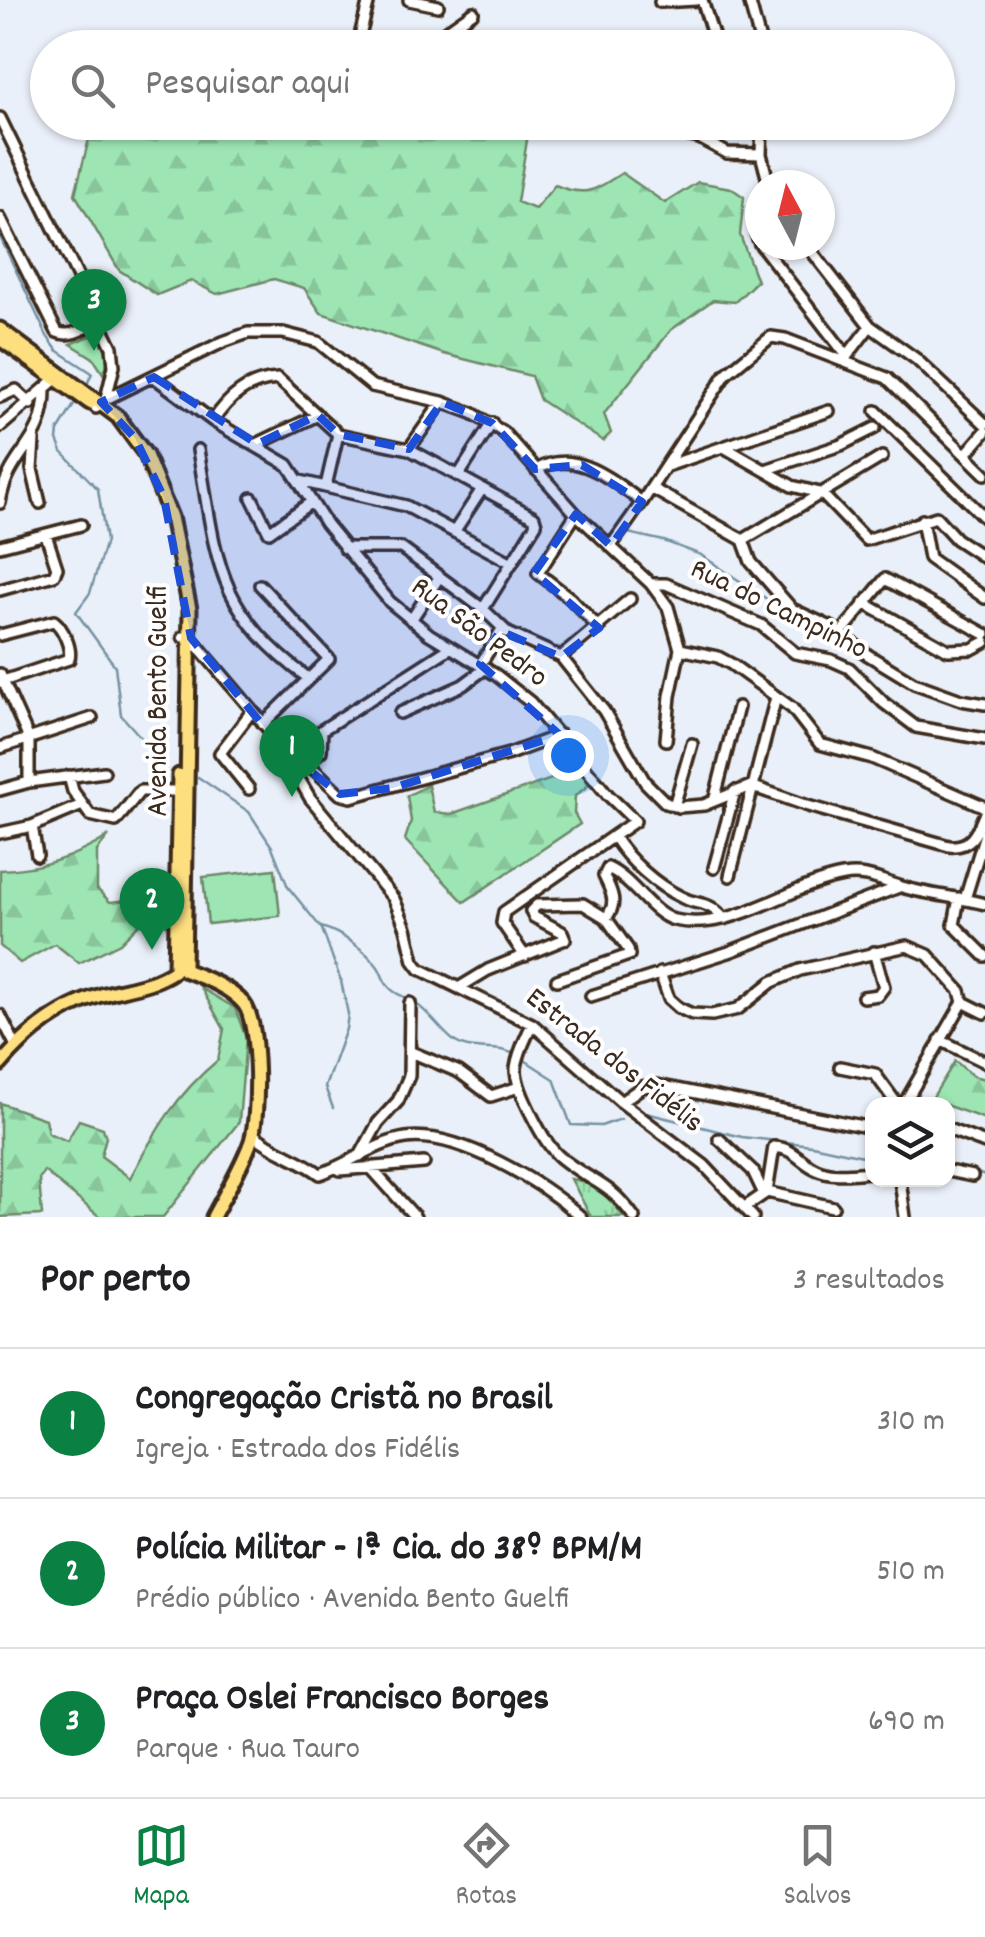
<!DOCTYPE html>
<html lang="pt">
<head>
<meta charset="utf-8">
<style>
  :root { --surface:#fff; --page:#f2f2f2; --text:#202124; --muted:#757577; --line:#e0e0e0; --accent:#0b8043 }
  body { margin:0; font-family:Dekko,sans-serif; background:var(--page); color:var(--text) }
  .controls { position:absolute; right:30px; bottom:30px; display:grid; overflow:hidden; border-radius:20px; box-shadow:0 2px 8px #0004 }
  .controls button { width:90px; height:90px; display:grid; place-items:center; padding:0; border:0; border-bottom:2px solid var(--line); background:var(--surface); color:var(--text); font:50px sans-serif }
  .compass { position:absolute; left:745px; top:170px; width:90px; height:90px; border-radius:50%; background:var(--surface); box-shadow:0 2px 8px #0004; rotate:353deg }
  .you { position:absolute; left:568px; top:755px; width:35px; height:35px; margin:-25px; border:8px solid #fff; border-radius:50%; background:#1a73e8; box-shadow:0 0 0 15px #1a73e833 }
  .badge { display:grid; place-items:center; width:65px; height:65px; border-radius:50%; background:var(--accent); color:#fff; font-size:32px; font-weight:700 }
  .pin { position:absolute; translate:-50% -82px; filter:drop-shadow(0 2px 5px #0008) }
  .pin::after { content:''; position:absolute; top:52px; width:35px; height:30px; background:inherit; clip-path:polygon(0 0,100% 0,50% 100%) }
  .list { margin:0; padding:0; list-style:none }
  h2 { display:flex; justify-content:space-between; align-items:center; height:130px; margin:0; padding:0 40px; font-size:42px }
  h2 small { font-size:32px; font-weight:400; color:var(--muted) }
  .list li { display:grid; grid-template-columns:65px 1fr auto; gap:30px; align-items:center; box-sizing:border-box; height:150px; padding:0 40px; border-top:2px solid var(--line) }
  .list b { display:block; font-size:38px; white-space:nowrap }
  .list p { margin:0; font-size:32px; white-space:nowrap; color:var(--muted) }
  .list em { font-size:32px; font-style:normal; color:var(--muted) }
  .icon { flex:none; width:55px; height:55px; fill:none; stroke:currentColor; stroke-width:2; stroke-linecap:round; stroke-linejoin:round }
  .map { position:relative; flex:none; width:985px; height:1217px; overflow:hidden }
  .search { position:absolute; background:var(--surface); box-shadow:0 2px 8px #0004; left:30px; right:30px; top:30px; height:110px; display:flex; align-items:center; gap:25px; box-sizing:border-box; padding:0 35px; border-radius:55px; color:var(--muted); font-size:38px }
  .sheet { height:580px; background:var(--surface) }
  nav { display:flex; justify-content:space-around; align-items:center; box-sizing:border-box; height:140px; border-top:2px solid var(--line); background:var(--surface); font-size:28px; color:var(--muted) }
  nav a { display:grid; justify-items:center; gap:5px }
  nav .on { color:var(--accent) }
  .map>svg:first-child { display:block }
  .grass { fill:url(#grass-tufts); stroke:#6c8869; stroke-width:2.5 }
  .forest { fill:url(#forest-firs); stroke:#6c8869; stroke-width:2.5 }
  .pitch { fill:#9de6b4; stroke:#6c8869; stroke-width:2.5 }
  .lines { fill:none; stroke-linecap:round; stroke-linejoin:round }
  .stream { stroke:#7592a3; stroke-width:2.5 }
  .minor-casing { stroke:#3b2a1e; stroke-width:16 }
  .major-casing { stroke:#3b2a1e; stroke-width:19 }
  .minor { stroke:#fff; stroke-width:9 }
  .major { stroke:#fedf80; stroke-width:11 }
  .marked { fill:#1d4ed8; fill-opacity:0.2; stroke:#1d4ed8; stroke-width:8; stroke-dasharray:20 12; stroke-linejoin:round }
  .labels { text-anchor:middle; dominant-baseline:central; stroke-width:8; stroke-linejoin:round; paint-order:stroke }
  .street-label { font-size:30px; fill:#3b2a1e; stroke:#fff }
</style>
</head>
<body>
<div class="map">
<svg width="985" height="1217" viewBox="0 0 985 1217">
  <defs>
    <pattern id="grass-tufts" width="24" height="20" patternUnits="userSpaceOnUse" patternTransform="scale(2.5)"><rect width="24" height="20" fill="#9de6b4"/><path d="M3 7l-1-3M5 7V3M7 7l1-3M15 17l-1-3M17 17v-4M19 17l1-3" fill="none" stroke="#88c59a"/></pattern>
    <pattern id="forest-firs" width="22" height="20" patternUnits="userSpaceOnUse" patternTransform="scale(2.5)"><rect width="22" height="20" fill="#9de6b4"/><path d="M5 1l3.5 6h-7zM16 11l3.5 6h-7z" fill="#88c59a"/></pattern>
  </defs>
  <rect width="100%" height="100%" fill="#eaf0f9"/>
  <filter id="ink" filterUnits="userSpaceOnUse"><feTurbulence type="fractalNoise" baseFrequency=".01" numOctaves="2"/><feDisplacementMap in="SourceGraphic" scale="20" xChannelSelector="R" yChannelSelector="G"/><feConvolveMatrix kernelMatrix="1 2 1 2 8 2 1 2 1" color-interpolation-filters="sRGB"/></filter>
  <g filter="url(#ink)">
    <path class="grass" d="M100 332 108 359 104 375 93 358 71 344Z
      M571 1179C596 1182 609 1198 624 1217H591Z"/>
    <path class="forest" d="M93 123H509L528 134 517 202 535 209 555 185C586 198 595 190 622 173L665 203 698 182 731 188 744 197 740 235 757 281 735 302 713 300 671 330 604 414 611 433 603 441 540 400 531 376 444 354 321 313 304 288 274 279 217 294 191 281 157 295 119 270 75 194Z
      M580 769 589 785 575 796 574 813 580 824 464 902 405 840 411 821 407 796 428 785 434 812 451 814Z
      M109 836 97 851V889L110 902 167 896V915L140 923 120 943 79 963 55 944 20 963 0 946V870C39 869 76 857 109 836Z
      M201 988 235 1008 246 1038 239 1122 163 1217H100L44 1171 39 1179 42 1215 0 1217V1103L45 1119 48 1133 67 1141 79 1120 103 1128 106 1137 101 1156 130 1178C156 1130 176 1095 218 1060L224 1029Z
      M955 1061 973 1076 985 1079V1119L931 1100Z"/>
    <path class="pitch" d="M275 869 280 916 208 924 203 877Z"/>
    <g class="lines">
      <path class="stream" d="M0 237 47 336 57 350 92 373 85 389
        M77 400 58 431 57 440 62 452 98 489 106 541 90 593 76 612 115 666 121 715 145 742 166 754
        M628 533 664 541 701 555 816 632
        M198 777 249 812 272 847 288 887 322 929 341 981 348 1014 346 1029 325 1087 333 1108
        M321 927C340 932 366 950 378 967 382 973 383 981 389 987 396 996 406 996 415 1003 430 1013 440 1030 454 1041 473 1054 494 1044 514 1054
        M523 1059 554 1079 571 1125 601 1126 621 1119
        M642 1112 742 1137 812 1145 872 1158
        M948 1166 967 1169 985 1176"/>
      <g class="minor-casing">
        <path id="minor" d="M409 0 438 6
          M702 0 717 48
          M749 0 762 48
          M660 2 696 0
          M357 48 369 0
          M422 48 473 12
          M0 118 112 347 114 366 106 399
          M565 122 639 125 699 138 727 153 761 154
          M762 122 761 154 769 185
          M0 218 57 332C72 339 87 326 101 319
          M760 218 756 233 760 244
          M761 245 847 356
          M807 245 870 326 916 359 985 424
          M771 337 785 339 887 378 985 474
          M844 360 870 326
          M154 377 213 421 288 465 326 524 390 602 429 634 496 675 530 702 608 795 635 821 504 912 502 923 525 956
          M0 397 16 390 31 404
          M96 408 106 399 223 342 248 333H283L318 342 372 386 442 402 472 413 503 432 576 514 651 584 668 607 680 649 718 657 731 664 792 708 820 744 872 758 985 807
          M876 411 985 518
          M213 421C229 397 247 381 278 379L338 434 409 449 534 517 536 524 483 609
          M0 427 58 377
          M34 440 32 469 40 503
          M257 444 318 415
          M724 447 792 486 820 493
          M409 449 442 402
          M198 450C217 558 213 607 308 678
          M966 454 985 432
          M667 466 829 411
          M536 470C575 447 611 480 642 502L726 374 771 337
          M765 470 841 445 875 428
          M459 475 492 423
          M300 481 406 506 512 563
          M326 486 338 434
          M651 488 743 540 751 562 792 609 831 627 868 655 914 683 961 700 985 704
          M822 494 866 540 936 517 956 539 985 558
          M252 498 269 532 310 503
          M0 503C8 451 45 446 45 391
          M576 514 538 573 570 598 599 628
          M922 520 929 558 985 598
          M454 532 482 489
          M743 540 882 457
          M0 546 81 525
          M611 546 642 502
          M344 548H401L483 609 508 633 561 657 604 711 645 782 666 803 679 807 704 805 751 786
          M651 584H666L761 625 795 653 831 660 849 668 884 703 916 727 985 739
          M260 585 329 659 263 724
          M0 590 54 575 57 568 46 535
          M864 603 948 650 972 649 985 642
          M411 620 438 579
          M841 633 885 579 985 634
          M0 635 54 621C63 628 72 648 69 659L0 682
          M183 637 191 638 275 737 310 798 394 899 406 928 414 961 420 969 532 1024 621 1102 704 1165 753 1217
          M561 657 630 599
          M480 665 502 629
          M0 674 29 739V782
          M400 713 463 685 486 668
          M666 740 670 696 680 649
          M0 748 92 718
          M284 751 315 770 340 794 351 797 509 754 560 735
          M305 764 321 751 322 730 450 648
          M69 776 73 791 90 815 116 821 140 791H178
          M751 786 808 806 949 846C972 848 977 832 985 813
          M249 789 220 753 252 711
          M0 790 29 782 104 772
          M714 801 738 707
          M674 806 692 744
          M32 826 37 855
          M0 833 32 826 82 805
          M614 837C629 861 656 885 681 897 700 907 707 899 724 919
          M714 868 735 791
          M730 876 776 697
          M959 898 954 925 985 956
          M965 899 985 834
          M660 973 669 999 679 1008 692 1014 712 1015 738 1009 772 982 800 970 907 946 928 955 960 991 963 1002 904 1104
          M557 980 629 955 628 949 606 918
          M460 987 488 970 565 939 562 932 534 917 531 911 537 905 583 904 606 918C618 904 612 892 604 876L608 868C632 879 651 914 674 920 733 933 787 886 843 876 866 872 881 881 902 887 929 895 958 897 985 904
          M591 996 729 952 899 887
          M863 997 878 995 884 987 874 952
          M963 1002 985 1013
          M0 1015 16 1046
          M532 1024C526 1038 518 1052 516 1068 515 1088 545 1146 561 1158 592 1183 608 1181 634 1217
          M940 1040 985 1062
          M411 1052 459 1072 491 1096 519 1087
          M840 1067 875 1074 897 1104
          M621 1102 642 1087 657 1085 872 1128
          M948 1129 985 1143
          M253 1134C274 1152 299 1158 320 1174 349 1164 377 1142 406 1138 459 1131 543 1183 581 1217
          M719 1139 753 1171 764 1194
          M360 1156 378 1123 398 1101 409 1076 410 1003
          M370 1167 415 1217
          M340 1170 424 1163
          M948 1171 972 1176
          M900 1180 905 1217
          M767 1192 833 1207
          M745 1207 767 1192 774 1147C794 1148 799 1161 816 1169 833 1177 854 1173 872 1172"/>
      </g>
      <g class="major-casing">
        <path id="major" d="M0 329 118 417 146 455 171 517 190 609 184 969
          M0 339 90 403
          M175 968 179 775
          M184 970C205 978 230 987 244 1004 260 1024 259 1117 251 1141 242 1167 226 1192 213 1217
          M0 1065C26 1034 59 1008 98 996 124 988 150 987 174 971"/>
      </g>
      <use href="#minor" class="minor"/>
      <use href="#major" class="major"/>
    </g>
  </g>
  <path class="marked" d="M154 377 257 444 318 415 338 434 409 449 442 402 492 423 535 469 582 465 642 502 611 546 576 514 534 573 599 628 561 657 500 631 480 664 560 735 393 788 340 794 284 751 191 638 164 498 135 438 101 402Z"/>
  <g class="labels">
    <g class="street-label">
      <text transform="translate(778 611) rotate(26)">Rua do Campinho</text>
      <text transform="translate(478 634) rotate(37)">Rua São Pedro</text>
      <text transform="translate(160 701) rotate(-90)">Avenida Bento Guelfi</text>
      <text transform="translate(613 1062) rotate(38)">Estrada dos Fidélis</text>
    </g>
  </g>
</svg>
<div class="controls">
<button><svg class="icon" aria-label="layers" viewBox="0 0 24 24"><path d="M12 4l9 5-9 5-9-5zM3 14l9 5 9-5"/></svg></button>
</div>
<svg class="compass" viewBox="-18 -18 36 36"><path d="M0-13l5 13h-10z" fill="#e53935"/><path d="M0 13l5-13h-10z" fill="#757577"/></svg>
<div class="you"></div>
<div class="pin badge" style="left:292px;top:797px">1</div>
<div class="pin badge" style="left:152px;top:950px">2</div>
<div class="pin badge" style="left:94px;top:351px">3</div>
<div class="search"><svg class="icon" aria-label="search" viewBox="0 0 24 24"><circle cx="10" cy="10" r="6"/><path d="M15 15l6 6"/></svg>Pesquisar aqui</div>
</div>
<section class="sheet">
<h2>Por perto<small>3 resultados</small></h2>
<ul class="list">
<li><span class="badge">1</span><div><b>Congregação Cristã no Brasil</b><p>Igreja · Estrada dos Fidélis</p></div><em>310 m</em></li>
<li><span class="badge">2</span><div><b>Polícia Militar - 1ª Cia. do 38º BPM/M</b><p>Prédio público · Avenida Bento Guelfi</p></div><em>510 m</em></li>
<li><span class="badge">3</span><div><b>Praça Oslei Francisco Borges</b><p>Parque · Rua Tauro</p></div><em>690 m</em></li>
</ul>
</section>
<nav>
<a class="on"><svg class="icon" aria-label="map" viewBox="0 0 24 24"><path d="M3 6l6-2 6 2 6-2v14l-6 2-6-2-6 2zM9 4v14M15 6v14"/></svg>Mapa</a>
<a><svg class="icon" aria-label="directions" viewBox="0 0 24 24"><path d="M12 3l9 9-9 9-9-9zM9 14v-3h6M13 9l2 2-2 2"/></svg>Rotas</a>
<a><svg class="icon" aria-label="saved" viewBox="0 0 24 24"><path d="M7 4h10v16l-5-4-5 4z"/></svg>Salvos</a>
</nav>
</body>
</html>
